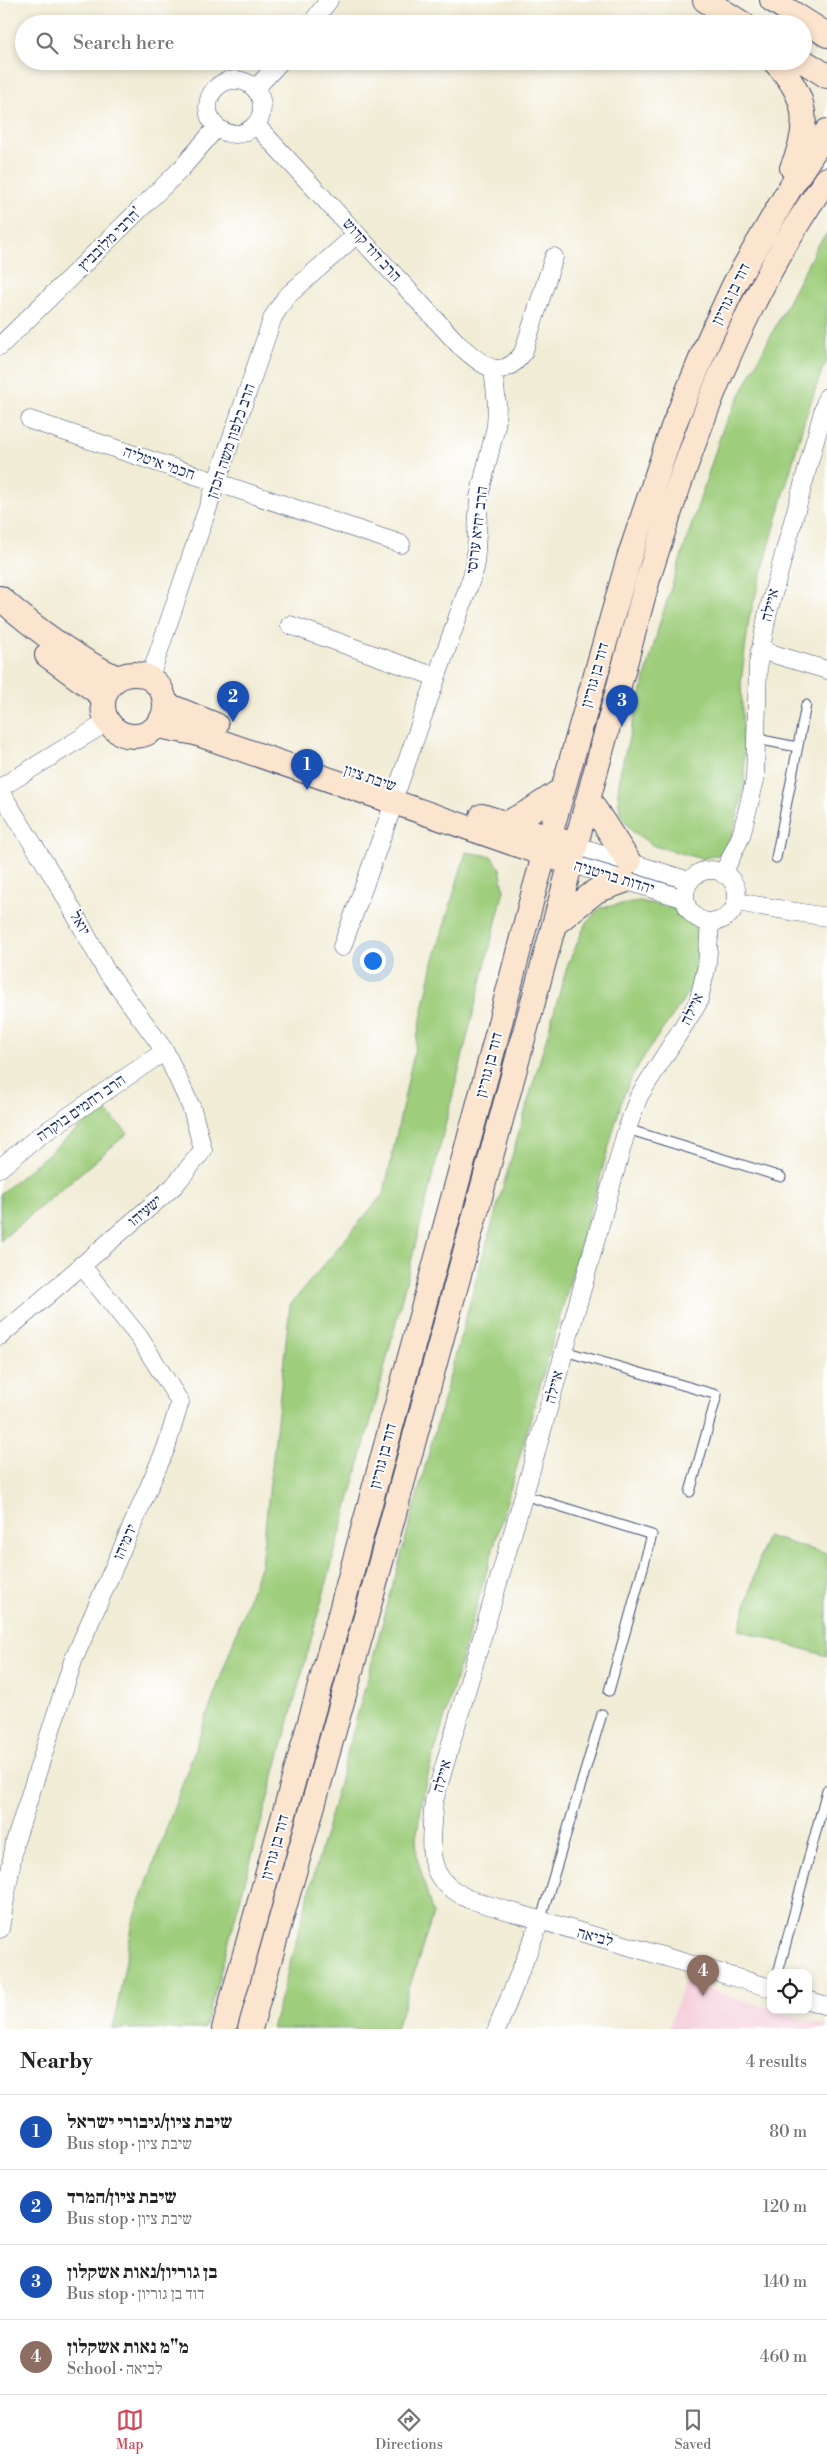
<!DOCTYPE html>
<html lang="en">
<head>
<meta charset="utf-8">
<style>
  :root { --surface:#fff; --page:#f2f2f2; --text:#202124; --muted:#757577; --line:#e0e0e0; --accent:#d1495b }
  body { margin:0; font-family:"Libre Bodoni","Frank Ruhl Libre",serif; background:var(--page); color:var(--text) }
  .controls { position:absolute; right:15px; bottom:15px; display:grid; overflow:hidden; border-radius:10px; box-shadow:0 2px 8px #0003 }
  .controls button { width:45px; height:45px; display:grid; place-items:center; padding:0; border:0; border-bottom:1px solid var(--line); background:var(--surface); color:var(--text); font:25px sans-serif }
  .you { position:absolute; left:372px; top:960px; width:18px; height:18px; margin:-12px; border:4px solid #fff; border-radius:50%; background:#1a73e8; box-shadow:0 0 0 8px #1a73e833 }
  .badge { display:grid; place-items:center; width:32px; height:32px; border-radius:50%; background:var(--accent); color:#fff; font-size:16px; font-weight:700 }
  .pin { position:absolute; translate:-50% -41px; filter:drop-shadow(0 1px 2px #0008) }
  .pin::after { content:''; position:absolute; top:26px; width:18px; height:15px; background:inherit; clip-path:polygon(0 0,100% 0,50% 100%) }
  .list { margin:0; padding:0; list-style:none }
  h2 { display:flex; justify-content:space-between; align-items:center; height:65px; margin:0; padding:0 20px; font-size:21px }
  h2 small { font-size:16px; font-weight:400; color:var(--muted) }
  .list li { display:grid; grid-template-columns:32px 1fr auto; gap:15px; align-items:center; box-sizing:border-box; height:75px; padding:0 20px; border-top:1px solid var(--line) }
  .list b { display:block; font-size:19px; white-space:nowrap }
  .list p { margin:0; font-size:16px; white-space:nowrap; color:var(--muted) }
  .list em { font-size:16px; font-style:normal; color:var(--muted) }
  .icon { flex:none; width:28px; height:28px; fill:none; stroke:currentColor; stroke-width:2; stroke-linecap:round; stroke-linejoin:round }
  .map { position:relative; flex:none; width:827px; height:2029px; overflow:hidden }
  .search { position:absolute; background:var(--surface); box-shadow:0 2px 8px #0003; left:15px; right:15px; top:15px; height:55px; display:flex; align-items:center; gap:12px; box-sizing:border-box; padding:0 18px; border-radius:28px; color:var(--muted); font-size:19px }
  .sheet { height:365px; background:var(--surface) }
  nav { display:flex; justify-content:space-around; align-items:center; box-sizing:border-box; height:70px; border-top:1px solid var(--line); background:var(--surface); font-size:14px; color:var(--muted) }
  nav a { display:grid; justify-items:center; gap:2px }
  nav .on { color:var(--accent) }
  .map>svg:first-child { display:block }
  .built { fill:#f5cfdb }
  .green { fill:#9ecd7b; stroke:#5c7e6c }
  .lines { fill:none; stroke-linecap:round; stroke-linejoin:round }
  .lane-casing { stroke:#3b4b70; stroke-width:11 }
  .street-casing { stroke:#3b4b70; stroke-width:19 }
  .secondary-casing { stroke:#3b4b70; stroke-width:26 }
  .lane { stroke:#fff; stroke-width:9 }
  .street { stroke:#fff; stroke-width:18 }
  .secondary { stroke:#fce5cf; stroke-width:24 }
  .labels { text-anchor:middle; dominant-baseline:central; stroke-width:4; stroke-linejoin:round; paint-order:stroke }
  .street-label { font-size:16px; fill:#1b2f5e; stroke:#fff }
</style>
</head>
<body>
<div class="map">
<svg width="827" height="2029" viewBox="0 0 827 2029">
  <rect width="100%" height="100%" fill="#fff"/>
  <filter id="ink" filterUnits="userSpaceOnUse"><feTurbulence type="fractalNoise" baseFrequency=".02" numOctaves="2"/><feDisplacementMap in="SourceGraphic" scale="10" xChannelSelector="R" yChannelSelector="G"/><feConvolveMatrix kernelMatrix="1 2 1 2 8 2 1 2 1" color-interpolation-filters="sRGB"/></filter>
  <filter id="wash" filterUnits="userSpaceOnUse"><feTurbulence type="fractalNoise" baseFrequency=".0096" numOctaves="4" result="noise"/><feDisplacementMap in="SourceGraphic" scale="20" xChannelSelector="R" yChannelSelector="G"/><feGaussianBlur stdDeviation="1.12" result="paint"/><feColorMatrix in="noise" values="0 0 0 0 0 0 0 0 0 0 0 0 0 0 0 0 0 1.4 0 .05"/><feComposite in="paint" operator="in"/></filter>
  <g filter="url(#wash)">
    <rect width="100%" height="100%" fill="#f1ecd5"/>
    <path class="built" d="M683 1982 820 2024 827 2027V2029H669Z"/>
    <path class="green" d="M827 233V362L822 370 803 425 749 619 741 682 745 786 733 833 720 854 702 859 654 846 632 831 620 813 618 793 621 768 660 622 723 428 817 246Z
      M466 852 491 856 500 868 504 890 376 1402 216 1988 204 2029H113L133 1922 261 1564 290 1305 384 1193 433 963Z
      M639 901 674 908 701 925C707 988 669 1014 640 1063 633 1074 628 1086 623 1097L425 1786 416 1838 417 1858 433 1914 396 2029H272L479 1269 568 964 586 923 600 908Z
      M103 1108 128 1133 0 1241V1194Z
      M766 1536 827 1554V1656L739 1630Z"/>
  </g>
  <g filter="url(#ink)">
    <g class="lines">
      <g class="lane-casing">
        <path id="lane" d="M757 739 797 747
          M776 858 806 705
          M627 1129 781 1177
          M564 1351 717 1395 690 1492
          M524 1495 652 1535 609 1691
          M540 1922 602 1714
          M778 1973 827 1790"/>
      </g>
      <g class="street-casing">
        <path id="street" d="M311 24 329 0
          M208 107a27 27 0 1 1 54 0a27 27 0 1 1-54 0Z
          M255 89 281 61
          M256 125 459 345C482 364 500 384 523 353L554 257
          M0 346 181 169 216 128
          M30 420 401 544
          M290 625 436 677
          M760 650 827 670
          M150 677 273 317 286 297 357 234
          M398 787 475 568 479 497 496 426 497 404 493 369
          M0 788 107 722
          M0 791 61 889 105 969 165 1051 192 1109 203 1150 174 1186 0 1336
          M577 846 690 881
          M572 864 685 899
          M685 896a26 26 0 1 1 52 0a26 26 0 1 1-52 0Z
          M723 874 741 836 755 780 758 664 767 616 827 397
          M736 902 827 917
          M710 922 707 965 698 1003 639 1096 627 1129 527 1484 434 1801C432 1828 424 1867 448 1886 454 1891 461 1895 468 1899L771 1988
          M342 947 394 803
          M0 1168 38 1137 165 1051
          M0 1929 15 1842 73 1661 166 1448 180 1402 139 1337 81 1265
          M808 2000 827 2006
          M497 2029 540 1922"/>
      </g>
      <g class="secondary-casing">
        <path id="secondary" d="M705 0 743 24
          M772 0 827 35
          M774 61C808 96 811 125 792 168
          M803 61 827 76
          M0 598C36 630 73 657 117 678
          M47 655 103 696
          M103 705a31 31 0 1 1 62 0a31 31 0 1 1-62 0Z
          M165 704 216 725
          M157 726 195 733 558 859
          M589 800 629 862
          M482 816 565 842
          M505 824 530 811 563 789
          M557 922 596 891 624 881
          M224 2029 339 1618 487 1073 534 891 629 558 673 427 710 337 735 283 790 188 827 131
          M250 2029 364 1624 648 579C692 439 742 299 827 179"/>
      </g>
      <use href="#lane" class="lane"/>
      <use href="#street" class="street"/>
      <use href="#secondary" class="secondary"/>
    </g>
  </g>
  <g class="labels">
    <g class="street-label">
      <text transform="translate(110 239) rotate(-45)">הרבי מלובביץ'</text>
      <text transform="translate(372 250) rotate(48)">הרב דוד קדוש</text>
      <text transform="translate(731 294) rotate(-63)">דוד בן גוריון</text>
      <text transform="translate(231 441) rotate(-71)">הרב כלפון משה הכהן</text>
      <text transform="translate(159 463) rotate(19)">חכמי איטליה</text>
      <text transform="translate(477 530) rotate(-83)">הרב יחיא ערוסי</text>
      <text transform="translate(770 605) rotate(-76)">איילה</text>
      <text transform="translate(595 675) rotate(-74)">דוד בן גוריון</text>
      <text transform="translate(370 778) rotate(19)">שיבת ציון</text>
      <text transform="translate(614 877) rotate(17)">יהדות בריטניה</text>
      <text transform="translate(80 923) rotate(61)">יואל</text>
      <text transform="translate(692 1009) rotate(-64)">איילה</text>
      <text transform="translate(489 1065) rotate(-75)">דוד בן גוריון</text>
      <text transform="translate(81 1108) rotate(-35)">הרב רחמים בוקרה</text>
      <text transform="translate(145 1211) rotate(-40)">ישעיהו</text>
      <text transform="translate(554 1387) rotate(-75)">איילה</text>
      <text transform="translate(383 1456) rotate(-75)">דוד בן גוריון</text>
      <text transform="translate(125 1542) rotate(-66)">ירמיהו</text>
      <text transform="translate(442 1776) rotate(-74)">איילה</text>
      <text transform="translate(275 1847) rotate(-74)">דוד בן גוריון</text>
      <text transform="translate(595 1937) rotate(15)">לביאה</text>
    </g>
  </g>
</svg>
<div class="controls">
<button><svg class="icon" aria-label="locate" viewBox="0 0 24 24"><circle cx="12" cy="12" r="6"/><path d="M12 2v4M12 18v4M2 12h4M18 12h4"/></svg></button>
</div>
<div class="you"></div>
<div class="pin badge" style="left:307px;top:790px;background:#1a4fb4">1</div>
<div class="pin badge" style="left:233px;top:722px;background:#1a4fb4">2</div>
<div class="pin badge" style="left:622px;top:726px;background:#1a4fb4">3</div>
<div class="pin badge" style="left:703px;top:1996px;background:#8d6e63">4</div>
<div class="search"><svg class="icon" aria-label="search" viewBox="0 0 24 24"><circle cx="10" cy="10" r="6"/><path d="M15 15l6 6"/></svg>Search here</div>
</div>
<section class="sheet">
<h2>Nearby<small>4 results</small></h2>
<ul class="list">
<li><span class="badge" style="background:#1a4fb4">1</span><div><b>שיבת ציון/גיבורי ישראל</b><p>Bus stop · שיבת ציון</p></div><em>80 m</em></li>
<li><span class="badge" style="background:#1a4fb4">2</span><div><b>שיבת ציון/המרד</b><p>Bus stop · שיבת ציון</p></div><em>120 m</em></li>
<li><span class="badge" style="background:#1a4fb4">3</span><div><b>בן גוריון/נאות אשקלון</b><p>Bus stop · דוד בן גוריון</p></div><em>140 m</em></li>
<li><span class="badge" style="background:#8d6e63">4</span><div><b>מ&quot;מ נאות אשקלון</b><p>School · לביאה</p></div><em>460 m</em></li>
</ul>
</section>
<nav>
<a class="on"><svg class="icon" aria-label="map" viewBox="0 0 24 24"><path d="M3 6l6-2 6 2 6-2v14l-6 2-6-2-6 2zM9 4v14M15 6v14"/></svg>Map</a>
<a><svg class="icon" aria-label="directions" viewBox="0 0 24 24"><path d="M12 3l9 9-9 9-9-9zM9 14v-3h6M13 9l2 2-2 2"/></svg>Directions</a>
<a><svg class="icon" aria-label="saved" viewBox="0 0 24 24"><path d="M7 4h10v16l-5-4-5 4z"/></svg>Saved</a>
</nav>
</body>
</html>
